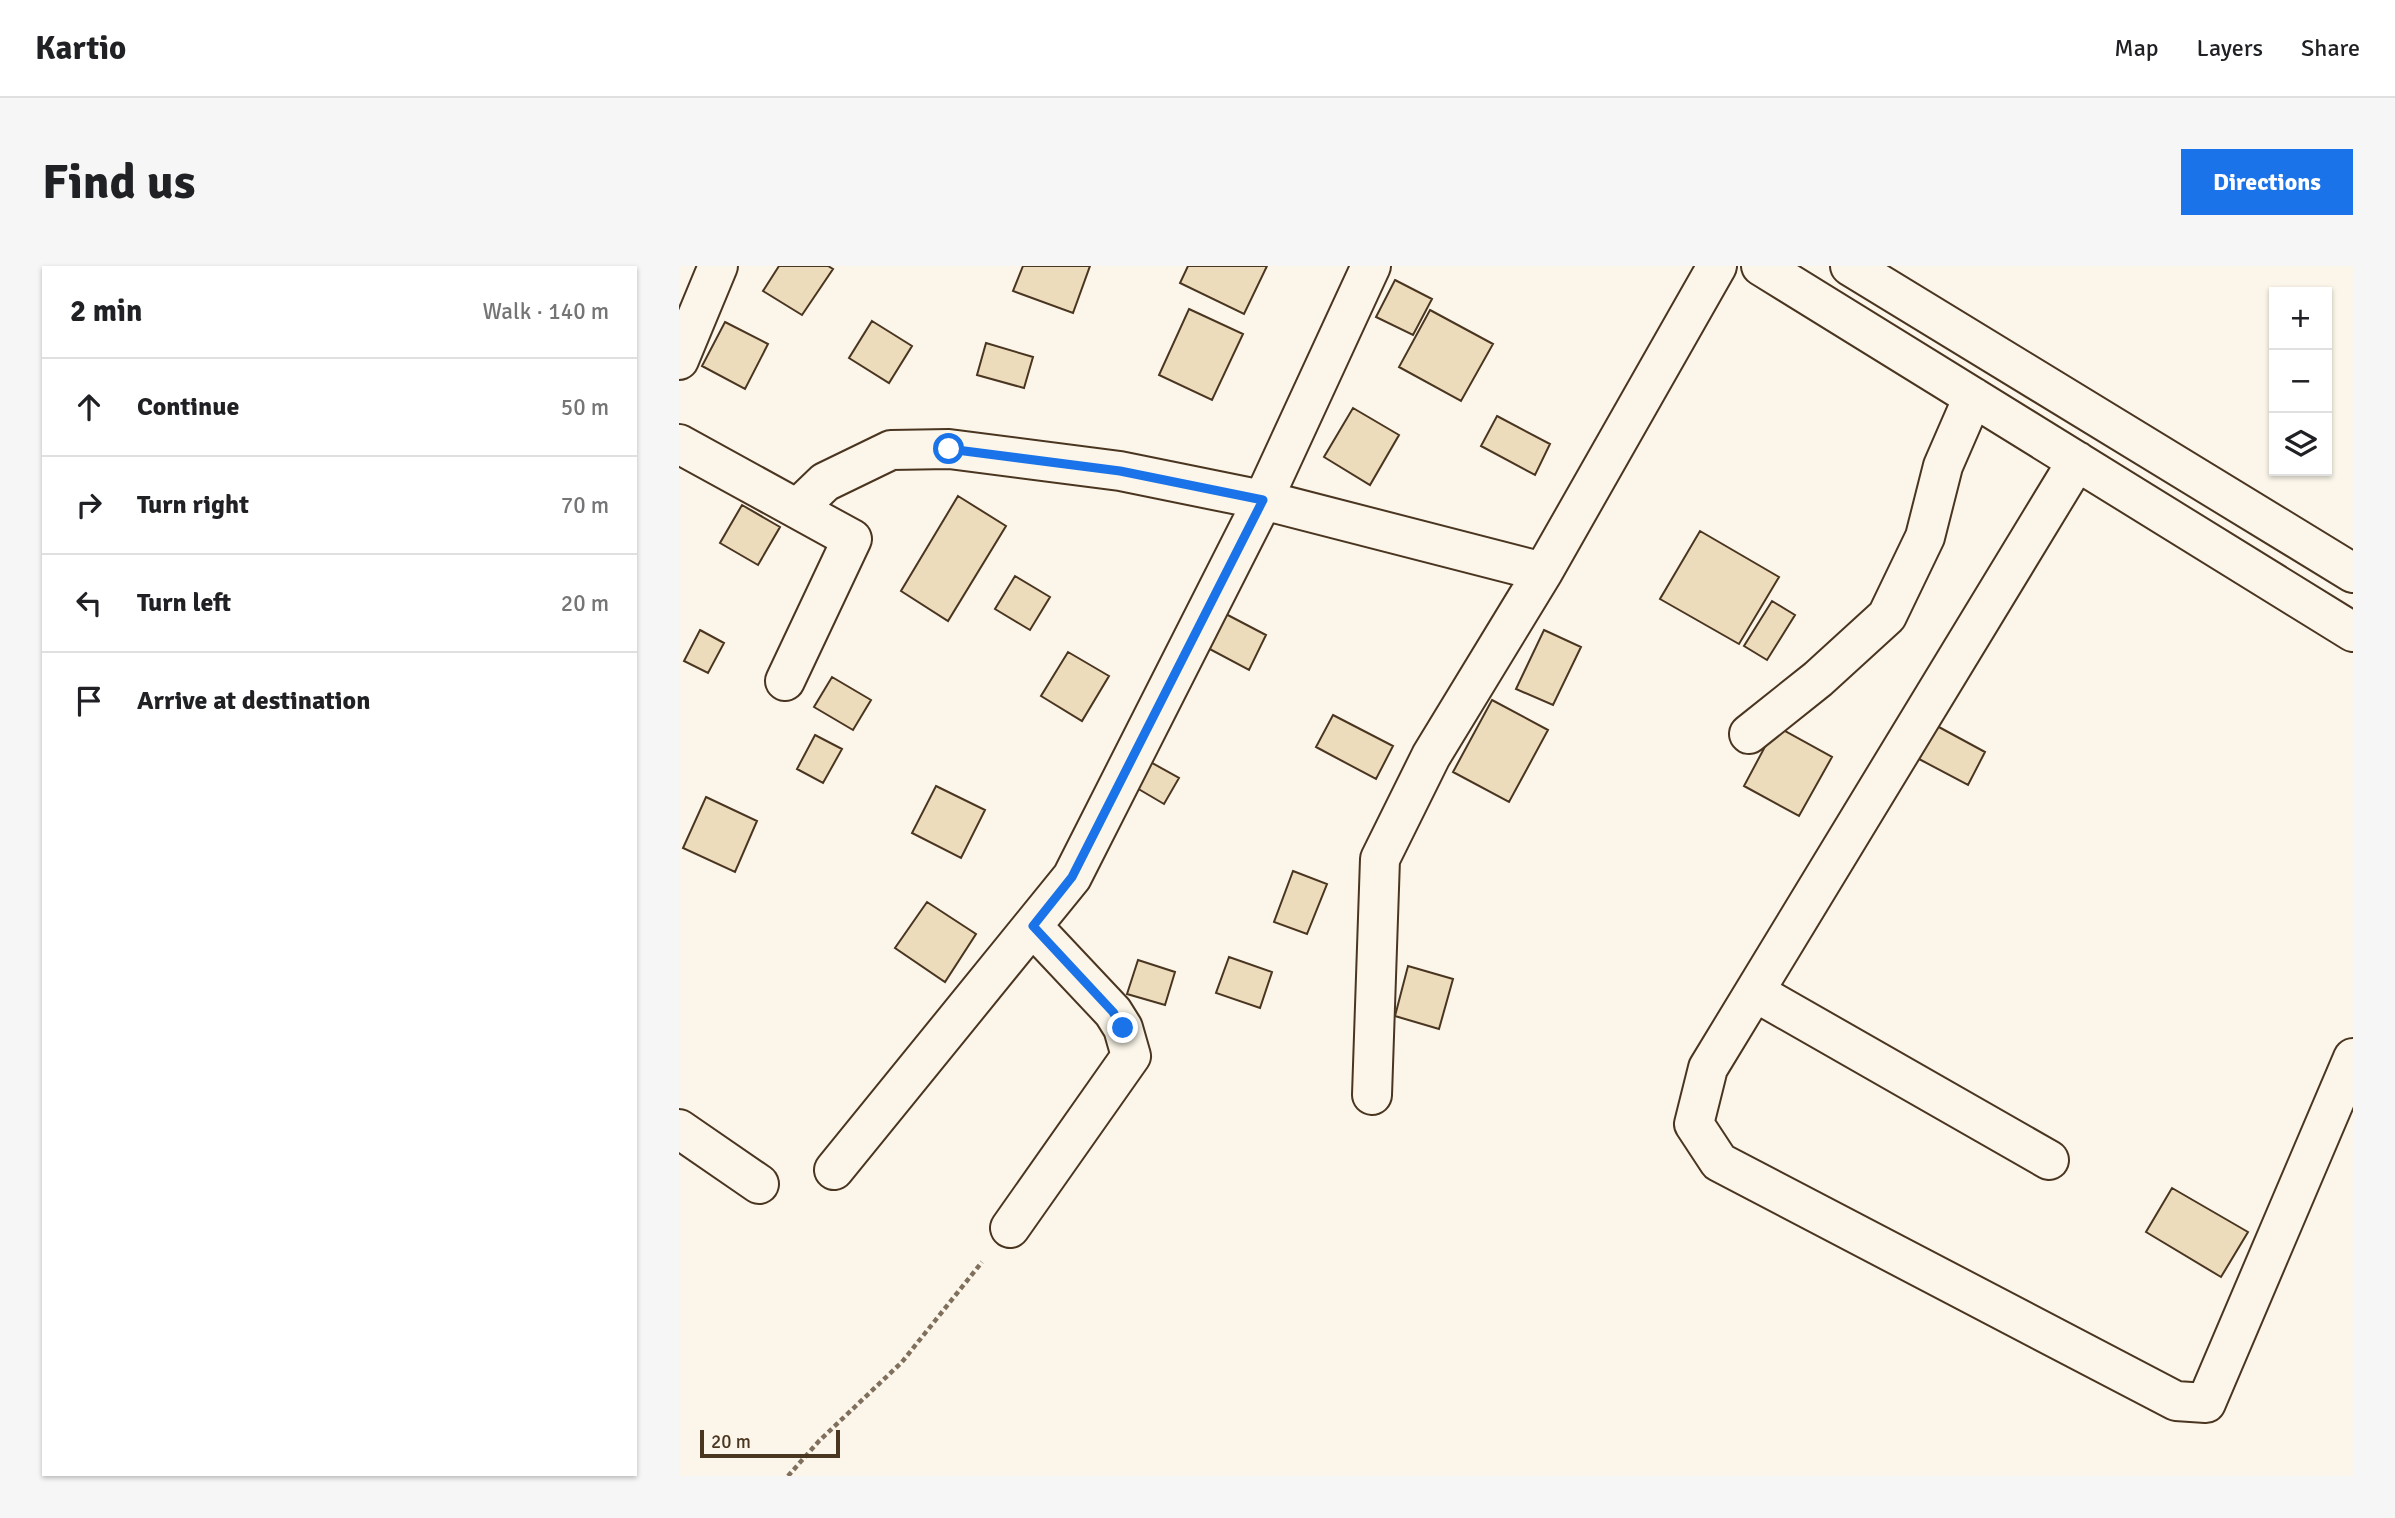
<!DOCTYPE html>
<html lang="en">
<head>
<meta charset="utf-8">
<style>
  :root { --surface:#fff; --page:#f6f6f6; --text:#202124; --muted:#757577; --line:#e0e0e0; --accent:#1a73e8 }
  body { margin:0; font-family:Signika,sans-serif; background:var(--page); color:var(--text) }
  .controls { position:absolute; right:21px; top:21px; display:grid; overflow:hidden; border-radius:0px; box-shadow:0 2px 5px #0004 }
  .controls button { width:63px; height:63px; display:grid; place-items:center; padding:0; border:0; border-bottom:2px solid var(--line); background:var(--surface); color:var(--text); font:35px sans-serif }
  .scale { position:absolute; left:21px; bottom:18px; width:140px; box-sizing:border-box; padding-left:7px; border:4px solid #4a3520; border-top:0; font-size:19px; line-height:24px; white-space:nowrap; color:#4a3520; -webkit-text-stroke:5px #fbf6e9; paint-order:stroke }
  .stop { position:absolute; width:21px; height:21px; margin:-16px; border:5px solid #1a73e8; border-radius:50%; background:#fff }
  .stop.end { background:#1a73e8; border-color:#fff; box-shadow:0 2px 7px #0008 }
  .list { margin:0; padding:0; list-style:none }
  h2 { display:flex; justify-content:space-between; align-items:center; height:91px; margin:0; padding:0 28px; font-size:30px }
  h2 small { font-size:23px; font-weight:400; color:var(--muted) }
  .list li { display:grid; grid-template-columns:46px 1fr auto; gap:21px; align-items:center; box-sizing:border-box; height:98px; padding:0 28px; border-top:2px solid var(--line) }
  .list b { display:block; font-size:26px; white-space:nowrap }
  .list em { font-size:23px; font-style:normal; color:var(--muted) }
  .icon { flex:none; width:38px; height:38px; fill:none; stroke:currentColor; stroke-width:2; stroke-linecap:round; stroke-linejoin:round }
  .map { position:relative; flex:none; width:1674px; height:1210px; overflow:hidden; border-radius:0px }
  header { display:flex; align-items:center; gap:42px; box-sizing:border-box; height:98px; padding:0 35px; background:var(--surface); border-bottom:2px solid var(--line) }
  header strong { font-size:33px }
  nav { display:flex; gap:38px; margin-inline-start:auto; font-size:24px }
  .intro { display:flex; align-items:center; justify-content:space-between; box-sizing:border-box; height:168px; padding:0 42px }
  h1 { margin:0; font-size:49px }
  .button { padding:18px 32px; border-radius:0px; background:var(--accent); color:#fff; font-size:24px; font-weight:700 }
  main { display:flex; gap:42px; padding:0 42px }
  aside { flex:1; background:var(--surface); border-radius:0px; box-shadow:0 2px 5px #0004 }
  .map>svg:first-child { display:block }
  .building { fill:#ecdcbc; stroke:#4a3520; stroke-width:2 }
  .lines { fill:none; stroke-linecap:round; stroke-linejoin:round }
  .minor-casing { stroke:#4a3520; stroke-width:42 }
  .path { stroke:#7f6f5c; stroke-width:4.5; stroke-dasharray:5 3.5; stroke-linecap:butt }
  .minor { stroke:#fbf6e9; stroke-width:38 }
  .route { stroke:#1a73e8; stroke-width:9 }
</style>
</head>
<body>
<header>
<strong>Kartio</strong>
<nav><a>Map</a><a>Layers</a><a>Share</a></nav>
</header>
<div class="intro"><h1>Find us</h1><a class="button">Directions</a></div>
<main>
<aside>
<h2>2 min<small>Walk · 140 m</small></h2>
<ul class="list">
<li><svg class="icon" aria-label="ahead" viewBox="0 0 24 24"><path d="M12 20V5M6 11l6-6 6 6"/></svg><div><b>Continue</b></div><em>50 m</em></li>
<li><svg class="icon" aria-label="right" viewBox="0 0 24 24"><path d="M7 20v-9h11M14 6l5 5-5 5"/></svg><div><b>Turn right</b></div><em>70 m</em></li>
<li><svg class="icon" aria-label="left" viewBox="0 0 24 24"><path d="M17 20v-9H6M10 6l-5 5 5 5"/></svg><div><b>Turn left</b></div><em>20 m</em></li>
<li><svg class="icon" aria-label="arrive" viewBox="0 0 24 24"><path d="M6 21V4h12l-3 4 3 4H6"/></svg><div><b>Arrive at destination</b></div></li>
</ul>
</aside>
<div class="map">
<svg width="1674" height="1210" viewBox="0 0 1674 1210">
  <rect width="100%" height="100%" fill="#fbf6e9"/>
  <path class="building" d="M100 0H149L154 3 123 49 84 25Z
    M344 0H411L394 47 334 25Z
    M509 0H588L565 48 501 17Z
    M716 14 753 33 734 69 697 51Z
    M510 43 564 68 533 134 480 109Z
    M751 44 814 78 782 135 720 101Z
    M193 55 233 80 210 117 170 92Z
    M46 56 89 78 66 123 23 100Z
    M307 77 354 91 345 122 298 109Z
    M674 142 720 169 691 219 645 191Z
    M818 150 871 178 856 209 802 180Z
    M279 230 327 260 269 355 222 325Z
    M63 239 101 261 79 299 41 277Z
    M1021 265 1100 311 1060 378 981 333Z
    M336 310 371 331 351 364 316 343Z
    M1093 335 1116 349 1088 394 1065 380Z
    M543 346 587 369 570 404 525 380Z
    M21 364 45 377 29 407 5 395Z
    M865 364 902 381 874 439 837 423Z
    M389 386 430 410 403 455 362 430Z
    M153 411 192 434 174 464 135 441Z
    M813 434 869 464 830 536 774 506Z
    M654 449 714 480 697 513 637 481Z
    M1097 460 1153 491 1120 550 1065 520Z
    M1258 460 1306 486 1289 519 1240 493Z
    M136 469 163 483 144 517 118 503Z
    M466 493 500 512 485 538 451 518Z
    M257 520 306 544 282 592 233 567Z
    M27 531 78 555 56 606 4 582Z
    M614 605 648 618 628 668 595 656Z
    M248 636 297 668 266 716 216 682Z
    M550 691 593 706 581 742 537 727Z
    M459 694 496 706 486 739 448 728Z
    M729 700 774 713 760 763 716 750Z
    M1493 922 1569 966 1542 1011 1467 966Z"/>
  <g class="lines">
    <g class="minor-casing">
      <path id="minor" d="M1082 0 1674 366
        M1171 0 1674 307
        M0 94 39 0
        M0 178 173 273 106 415
        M1398 195 1029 802 1015 858 1040 896 1497 1135 1527 1137 1674 792
        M120 241 146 216 212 184 270 183 441 205 584 234 864 306
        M1070 468 1139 413 1208 350 1246 271 1264 200 1294 131
        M1076 726 1370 894
        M693 829 701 593 752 490 864 306 1038 0
        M0 863 80 918
        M155 904 393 611 584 234 692 0
        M331 962 452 790 444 762 434 746 354 661"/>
    </g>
    <path class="path" d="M109 1210 140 1175 223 1096 303 996"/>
    <use href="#minor" class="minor"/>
  </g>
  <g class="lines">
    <path class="route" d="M270 183 441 205 584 234 393 611 354 660 434 746 444 762"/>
  </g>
</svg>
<div class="controls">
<button>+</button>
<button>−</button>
<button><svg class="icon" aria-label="layers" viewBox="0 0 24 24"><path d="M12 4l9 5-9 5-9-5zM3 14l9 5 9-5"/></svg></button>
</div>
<div class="scale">20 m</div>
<div class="stop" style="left:270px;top:183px"></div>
<div class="stop end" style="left:444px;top:762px"></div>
</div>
</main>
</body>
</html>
